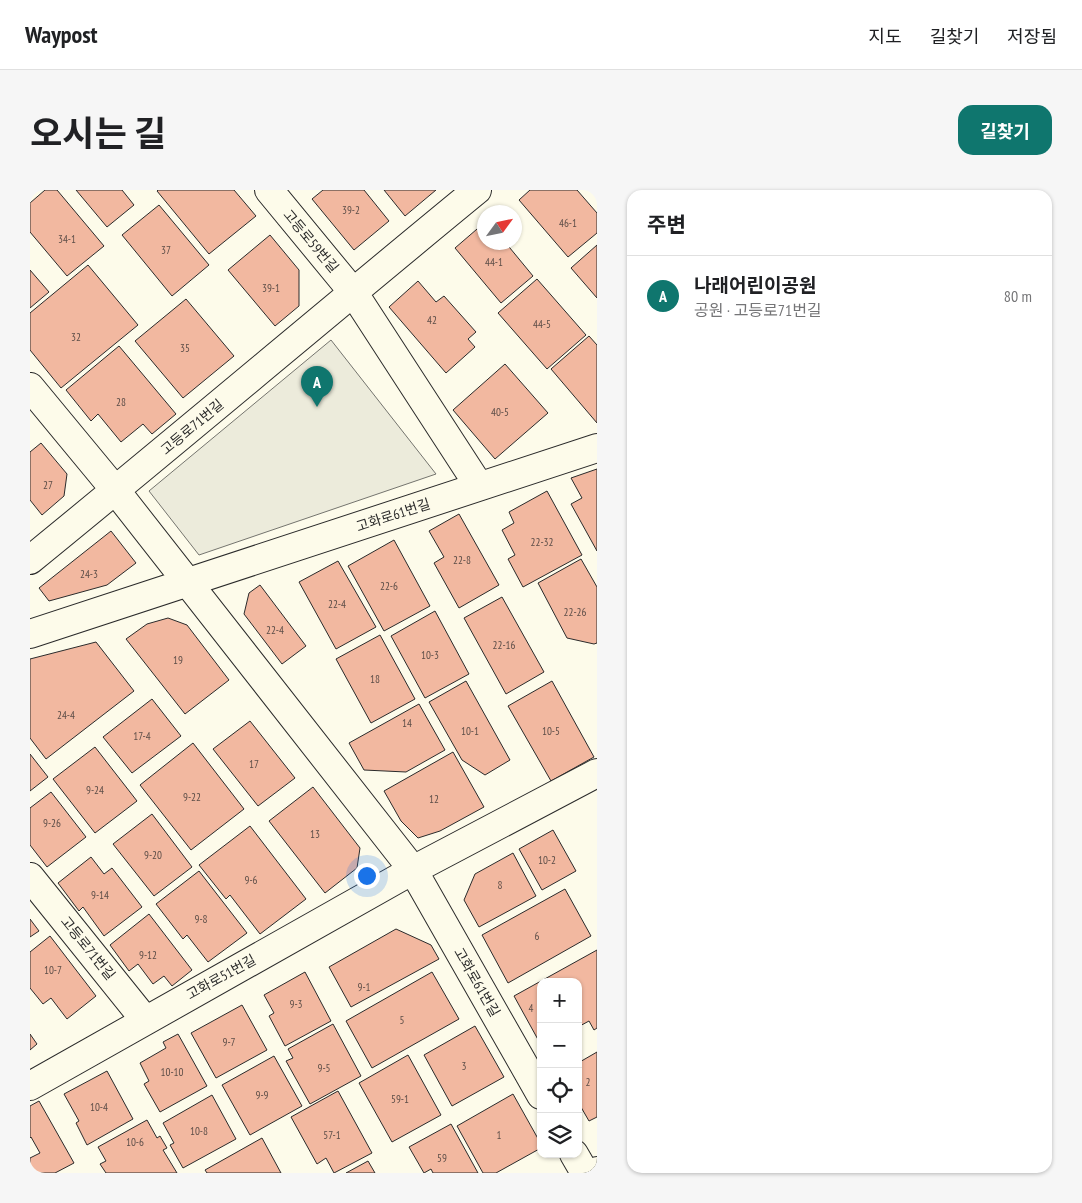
<!DOCTYPE html>
<html lang="ko">
<head>
<meta charset="utf-8">
<style>
  :root { --surface:#fff; --page:#f6f6f6; --text:#202124; --muted:#757577; --line:#e0e0e0; --accent:#0f766e }
  body { margin:0; font-family:"PT Sans Narrow","Noto Sans KR",sans-serif; background:var(--page); color:var(--text) }
  .controls { position:absolute; right:15px; bottom:15px; display:grid; overflow:hidden; border-radius:10px; box-shadow:0 1px 4px #0004 }
  .controls button { width:45px; height:45px; display:grid; place-items:center; padding:0; border:0; border-bottom:1px solid var(--line); background:var(--surface); color:var(--text); font:25px sans-serif }
  .compass { position:absolute; left:447px; top:15px; width:45px; height:45px; border-radius:50%; background:var(--surface); box-shadow:0 1px 4px #0004; rotate:57deg }
  .you { position:absolute; left:336px; top:685px; width:18px; height:18px; margin:-12px; border:4px solid #fff; border-radius:50%; background:#1a73e8; box-shadow:0 0 0 8px #1a73e833 }
  .badge { display:grid; place-items:center; width:32px; height:32px; border-radius:50%; background:var(--accent); color:#fff; font-size:16px; font-weight:700 }
  .pin { position:absolute; translate:-50% -41px; filter:drop-shadow(0 1px 2px #0008) }
  .pin::after { content:''; position:absolute; top:26px; width:18px; height:15px; background:inherit; clip-path:polygon(0 0,100% 0,50% 100%) }
  .list { margin:0; padding:0; list-style:none }
  h2 { display:flex; justify-content:space-between; align-items:center; height:65px; margin:0; padding:0 20px; font-size:21px }
  h2 small { font-size:16px; font-weight:400; color:var(--muted) }
  .list li { display:grid; grid-template-columns:32px 1fr auto; gap:15px; align-items:center; box-sizing:border-box; height:80px; padding:0 20px; border-top:1px solid var(--line) }
  .list b { display:block; font-size:19px; white-space:nowrap }
  .list p { margin:0; font-size:16px; white-space:nowrap; color:var(--muted) }
  .list em { font-size:16px; font-style:normal; color:var(--muted) }
  .icon { flex:none; width:28px; height:28px; fill:none; stroke:currentColor; stroke-width:2; stroke-linecap:round; stroke-linejoin:round }
  .map { position:relative; flex:none; width:567px; height:983px; overflow:hidden; border-radius:15px }
  header { display:flex; align-items:center; gap:30px; box-sizing:border-box; height:70px; padding:0 25px; background:var(--surface); border-bottom:1px solid var(--line) }
  header strong { font-size:24px }
  nav { display:flex; gap:28px; margin-inline-start:auto; font-size:18px }
  .intro { display:flex; align-items:center; justify-content:space-between; box-sizing:border-box; height:120px; padding:0 30px }
  h1 { margin:0; font-size:35px }
  .button { padding:12px 22px; border-radius:15px; background:var(--accent); color:#fff; font-size:18px; font-weight:700 }
  main { display:flex; gap:30px; padding:0 30px }
  aside { flex:1; background:var(--surface); border-radius:15px; box-shadow:0 1px 4px #0004 }
  .map>svg:first-child { display:block }
  .green { fill:#ecebdb; stroke:#74746e }
  .building { fill:#f2b8a0; stroke:#2b2b2b }
  .lines { fill:none; stroke-linecap:round; stroke-linejoin:round }
  .minor-casing { stroke:#2b2b2b; stroke-width:30 }
  .tertiary-casing { stroke:#2b2b2b; stroke-width:30 }
  .minor { stroke:#fdfbea; stroke-width:28 }
  .tertiary { stroke:#fdfbea; stroke-width:28 }
  .labels { text-anchor:middle; dominant-baseline:central; stroke-width:4; stroke-linejoin:round; paint-order:stroke }
  .number-label { font-size:11px; fill:#5d4e48 }
  .street-label { font-size:14px; fill:#2b2b2b; stroke:#fdfbea }
</style>
</head>
<body>
<header>
<strong>Waypost</strong>
<nav><a>지도</a><a>길찾기</a><a>저장됨</a></nav>
</header>
<div class="intro"><h1>오시는 길</h1><a class="button">길찾기</a></div>
<main>
<div class="map">
<svg width="567" height="983" viewBox="0 0 567 983">
  <rect width="100%" height="100%" fill="#fdfbea"/>
  <path class="green" d="M301 150 406 284 169 365 119 301Z"/>
  <path class="building" d="M15 0H27L74 56 37 86 0 42V13Z
    M46 0H92L104 15 77 37Z
    M128 0H204L226 26 179 64 127 1Z
    M293 0H334L359 31 324 60 282 9Z
    M354 0H406L375 26Z
    M500 0H547L567 23V43L538 67 489 10Z
    M129 15 179 75 142 106 92 45Z
    M454 33V52H475L503 86 471 113 425 58Z
    M240 45 269 80V116L245 136 198 80Z
    M567 55V108L541 78Z
    M58 75 108 135 31 198 0 160V123Z
    M0 80 19 102 0 118Z
    M507 89 556 145 517 179 468 123Z
    M388 91 406 112 414 106 446 142 438 149 445 157 416 183 359 117Z
    M156 109 204 166 153 208 105 151Z
    M559 146 567 155V233L521 179Z
    M89 156 146 224 122 244 113 234 91 252 68 224 61 231 36 200Z
    M475 174 518 223 465 269 423 220Z
    M11 253 37 284 34 306 12 325 0 310V262Z
    M567 279V361L541 314 552 308 541 288Z
    M517 301 552 365 493 397 478 369 485 365 472 340 484 333 479 322Z
    M429 324 469 395 429 418 404 373 414 367 399 341Z
    M81 341 106 373 77 395 19 411 9 398Z
    M364 350 400 416 354 441 318 376Z
    M551 369 567 397V453L564 454 537 448 508 393Z
    M308 371 346 437 306 459 269 392Z
    M230 395 276 456 252 474 214 424 219 403Z
    M472 407 514 482 476 504 434 428Z
    M405 421 439 484 395 508 361 446Z
    M138 428 157 435 199 490 155 524 96 449 117 434Z
    M350 445 385 509 341 533 306 469Z
    M66 452 104 501 16 569 0 548V469Z
    M436 491 480 570 455 585 432 570 399 512Z
    M522 491 564 567 521 591 478 516Z
    M122 509 151 546 102 583 73 547Z
    M389 514 415 560 376 582 334 580 319 553Z
    M220 531 265 588 228 616 183 559Z
    M163 553 214 619 161 660 110 595Z
    M65 557 107 611 65 643 23 589Z
    M423 562 454 617 410 641 388 648 371 631 354 601Z
    M0 564 18 587 0 601Z
    M283 597 330 658 327 678 295 703 239 631Z
    M21 602 56 647 17 677 0 655V618Z
    M122 624 162 677 124 706 83 654Z
    M220 636 276 709 230 744 200 705 196 709 169 675Z
    M523 640 546 681 512 700 489 659Z
    M483 663 506 706 449 737 434 710 445 684Z
    M61 667 74 684 82 678 112 717 74 746 53 717 49 721 28 693Z
    M169 681 217 743 178 772 157 745 153 749 126 714Z
    M535 699 561 746 478 793 452 745Z
    M119 724 162 780 142 796 134 786 123 794 108 774 99 781 80 755Z
    M0 729 9 741 0 747Z
    M366 739 401 755 409 769 321 817 299 777Z
    M20 746 66 806 37 829 21 808 13 814 0 798V762Z
    M567 760V838L564 840 559 831 548 837V792H511V855L484 806Z
    M275 782 301 831 255 856 239 826 244 823 234 805Z
    M402 782 429 829 342 878 316 831Z
    M212 815 237 860 186 888 161 843Z
    M303 834 331 886 280 914 256 871 263 868 258 859Z
    M445 836 474 887 422 916 394 865Z
    M0 844 7 854 0 860Z
    M148 844 177 896 130 922 114 894 119 891 110 873 136 858 133 852Z
    M567 862V927L559 931 548 912V873Z
    M378 865 411 925 362 952 329 893Z
    M244 866 272 916 220 945 192 895Z
    M77 881 103 929 57 955 46 933 49 931 34 904Z
    M308 901 342 963 304 983 296 968 287 974 261 927Z
    M483 904 511 954V958L466 983H453L427 936Z
    M182 905 206 949 153 978 140 955 144 953 133 933Z
    M9 911 44 973 25 983H0V968L10 963 1 947 0 948V916Z
    M117 930 127 948 130 946 137 958 133 960 147 983H76L70 974 76 971 68 957Z
    M421 934 448 983H403L401 979 394 983 379 957Z
    M232 948 251 983H177L175 980Z
    M338 971 345 983H316Z"/>
  <g class="lines">
    <g class="minor-casing">
      <path id="minor" d="M239 0 323 102 449 296
        M0 197 86 301 383 680 511 905
        M0 370C150 248 297 123 447 0
        M0 444 567 258
        M0 687 115 830
        M0 896 383 680 567 583
        M544 964 555 983"/>
    </g>
    <g class="tertiary-casing">
      <path id="tertiary" d="M563 983 567 981"/>
    </g>
    <use href="#minor" class="minor"/>
    <use href="#tertiary" class="tertiary"/>
  </g>
  <g class="labels">
    <g class="number-label">
      <text x="321" y="20">39-2</text>
      <text x="538" y="33">46-1</text>
      <text x="37" y="49">34-1</text>
      <text x="136" y="60">37</text>
      <text x="464" y="72">44-1</text>
      <text x="241" y="98">39-1</text>
      <text x="402" y="130">42</text>
      <text x="512" y="134">44-5</text>
      <text x="46" y="147">32</text>
      <text x="155" y="158">35</text>
      <text x="91" y="212">28</text>
      <text x="470" y="222">40-5</text>
      <text x="18" y="295">27</text>
      <text x="512" y="352">22-32</text>
      <text x="432" y="370">22-8</text>
      <text x="59" y="384">24-3</text>
      <text x="359" y="396">22-6</text>
      <text x="307" y="414">22-4</text>
      <text x="545" y="422">22-26</text>
      <text x="245" y="440">22-4</text>
      <text x="474" y="455">22-16</text>
      <text x="400" y="465">10-3</text>
      <text x="148" y="470">19</text>
      <text x="345" y="489">18</text>
      <text x="36" y="525">24-4</text>
      <text x="377" y="533">14</text>
      <text x="440" y="541">10-1</text>
      <text x="521" y="541">10-5</text>
      <text x="112" y="546">17-4</text>
      <text x="224" y="574">17</text>
      <text x="65" y="600">9-24</text>
      <text x="162" y="607">9-22</text>
      <text x="404" y="609">12</text>
      <text x="22" y="633">9-26</text>
      <text x="285" y="644">13</text>
      <text x="123" y="665">9-20</text>
      <text x="517" y="670">10-2</text>
      <text x="221" y="690">9-6</text>
      <text x="470" y="695">8</text>
      <text x="70" y="705">9-14</text>
      <text x="171" y="729">9-8</text>
      <text x="507" y="746">6</text>
      <text x="118" y="765">9-12</text>
      <text x="23" y="780">10-7</text>
      <text x="334" y="797">9-1</text>
      <text x="266" y="814">9-3</text>
      <text x="501" y="818">4</text>
      <text x="372" y="830">5</text>
      <text x="199" y="852">9-7</text>
      <text x="434" y="876">3</text>
      <text x="294" y="878">9-5</text>
      <text x="142" y="882">10-10</text>
      <text x="558" y="892">2</text>
      <text x="232" y="905">9-9</text>
      <text x="370" y="909">59-1</text>
      <text x="69" y="917">10-4</text>
      <text x="169" y="941">10-8</text>
      <text x="302" y="945">57-1</text>
      <text x="469" y="945">1</text>
      <text x="105" y="952">10-6</text>
      <text x="412" y="968">59</text>
    </g>
    <g class="street-label">
      <text transform="translate(281 51) rotate(50)">고등로59번길</text>
      <text transform="translate(162 237) rotate(-40)">고등로71번길</text>
      <text transform="translate(363 325) rotate(-18)">고화로61번길</text>
      <text transform="translate(58 758) rotate(51)">고등로71번길</text>
      <text transform="translate(191 787) rotate(-29)">고화로51번길</text>
      <text transform="translate(447 792) rotate(60)">고화로61번길</text>
    </g>
  </g>
</svg>
<div class="controls">
<button>+</button>
<button>−</button>
<button><svg class="icon" aria-label="locate" viewBox="0 0 24 24"><circle cx="12" cy="12" r="6"/><path d="M12 2v4M12 18v4M2 12h4M18 12h4"/></svg></button>
<button><svg class="icon" aria-label="layers" viewBox="0 0 24 24"><path d="M12 4l9 5-9 5-9-5zM3 14l9 5 9-5"/></svg></button>
</div>
<svg class="compass" viewBox="-18 -18 36 36"><path d="M0-13l5 13h-10z" fill="#e53935"/><path d="M0 13l5-13h-10z" fill="#757577"/></svg>
<div class="you"></div>
<div class="pin badge" style="left:287px;top:217px">A</div>
</div>
<aside>
<h2>주변<small></small></h2>
<ul class="list">
<li><span class="badge">A</span><div><b>나래어린이공원</b><p>공원 · 고등로71번길</p></div><em>80 m</em></li>
</ul>
</aside>
</main>
</body>
</html>
